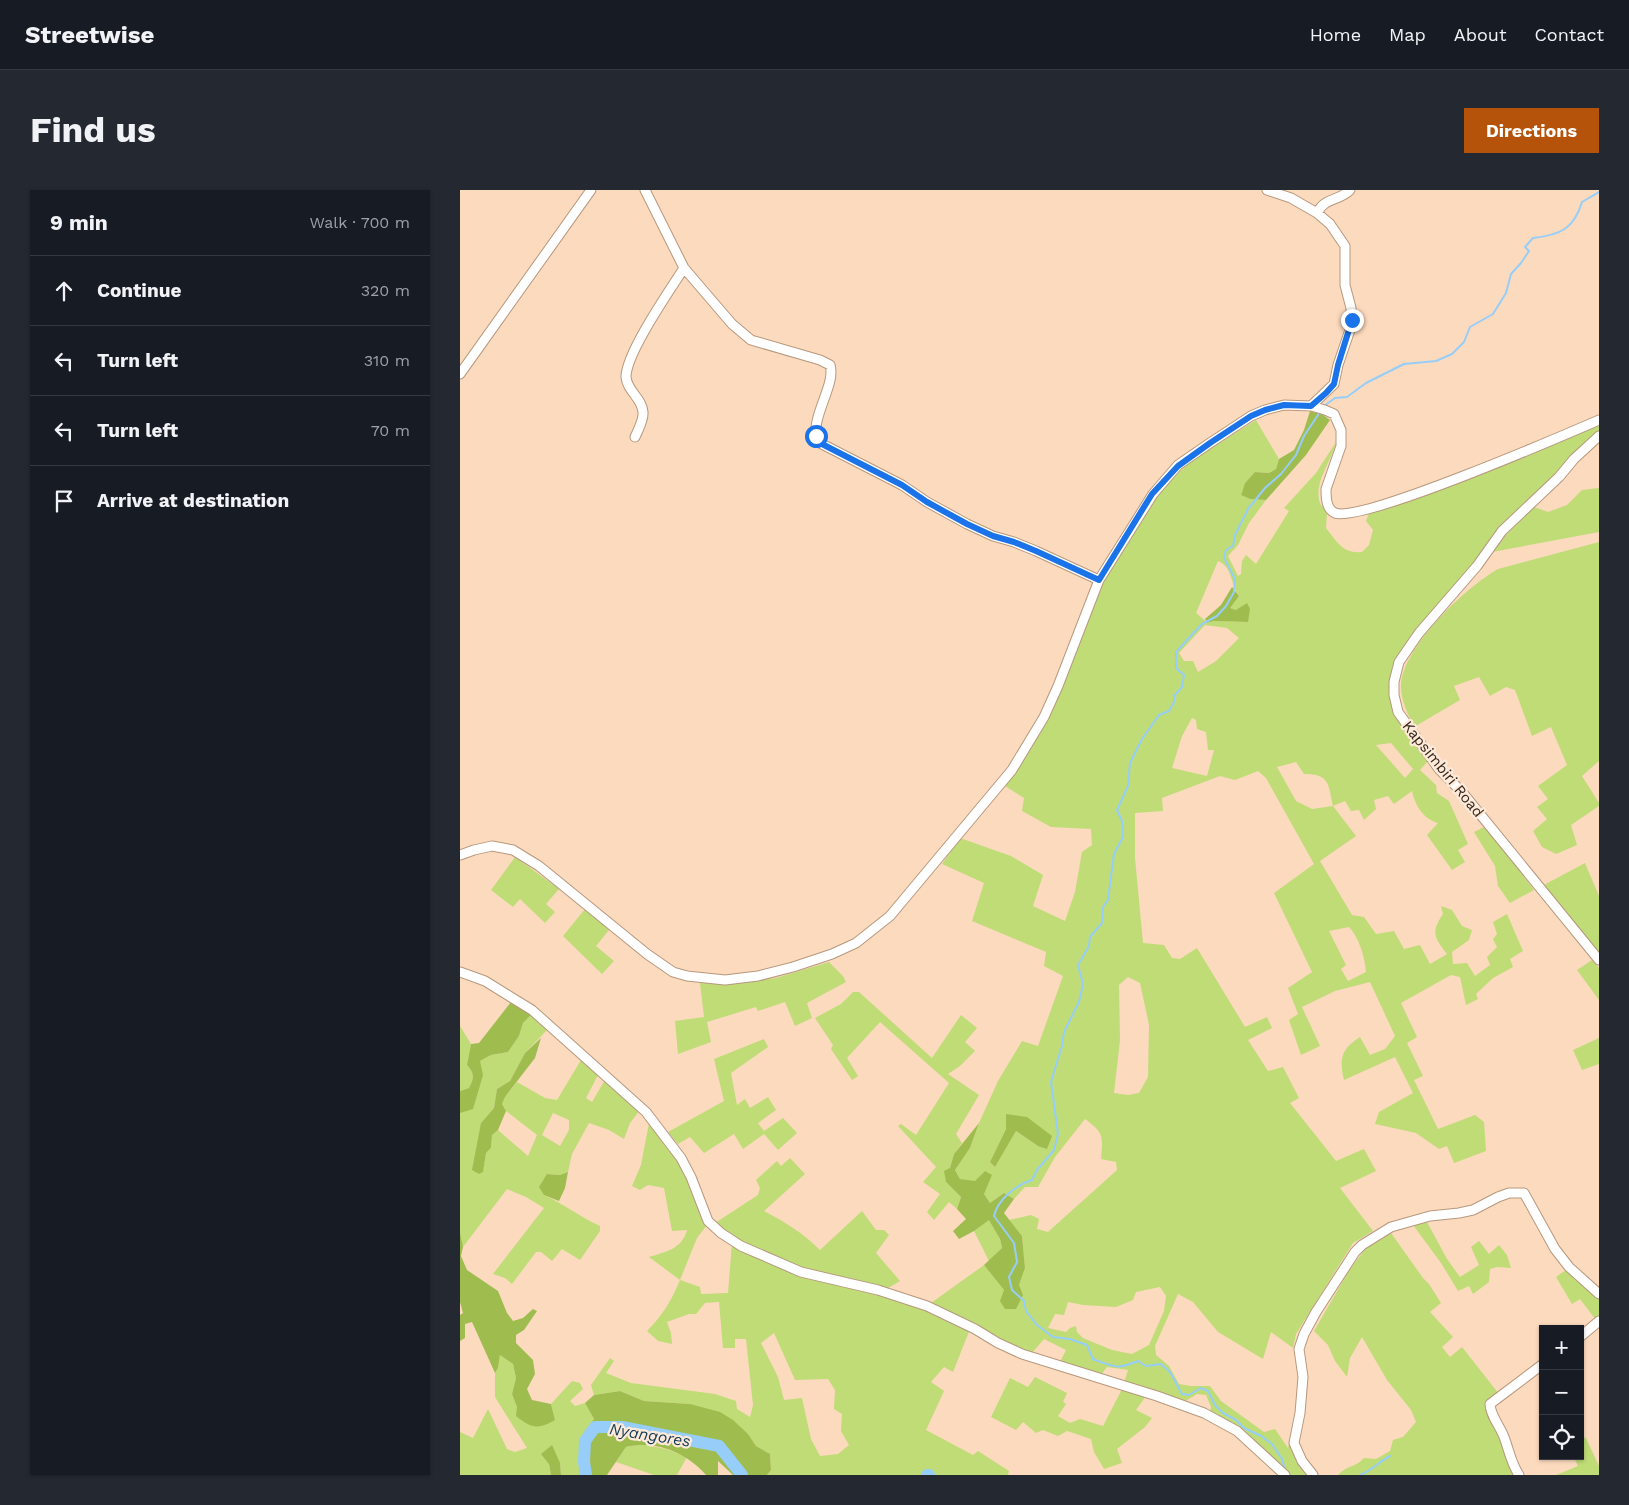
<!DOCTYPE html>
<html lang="en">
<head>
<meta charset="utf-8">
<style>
  :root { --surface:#171b24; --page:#242831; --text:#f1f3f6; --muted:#9ea1a6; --line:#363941; --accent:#b45309 }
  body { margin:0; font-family:"Work Sans",sans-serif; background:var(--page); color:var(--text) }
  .controls { position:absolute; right:15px; bottom:15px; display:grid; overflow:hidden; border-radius:0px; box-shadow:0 1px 4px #0004 }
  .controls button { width:45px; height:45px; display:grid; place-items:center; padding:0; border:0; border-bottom:1px solid var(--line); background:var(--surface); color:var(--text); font:25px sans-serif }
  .stop { position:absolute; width:15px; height:15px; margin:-11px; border:4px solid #1a73e8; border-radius:50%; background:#fff }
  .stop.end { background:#1a73e8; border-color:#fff; box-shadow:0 1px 5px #0008 }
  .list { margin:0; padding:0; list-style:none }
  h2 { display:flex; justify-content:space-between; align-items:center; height:65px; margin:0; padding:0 20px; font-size:21px }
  h2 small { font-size:16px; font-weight:400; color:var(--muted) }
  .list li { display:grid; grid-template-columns:32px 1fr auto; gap:15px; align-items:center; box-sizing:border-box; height:70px; padding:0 20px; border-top:1px solid var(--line) }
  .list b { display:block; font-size:19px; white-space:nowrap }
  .list em { font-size:16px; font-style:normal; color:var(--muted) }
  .icon { flex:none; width:28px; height:28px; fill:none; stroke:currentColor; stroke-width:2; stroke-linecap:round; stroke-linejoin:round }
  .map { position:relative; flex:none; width:1139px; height:1285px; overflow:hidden; border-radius:0px }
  header { display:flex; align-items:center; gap:30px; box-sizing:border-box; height:70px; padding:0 25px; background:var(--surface); border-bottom:1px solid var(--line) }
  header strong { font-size:24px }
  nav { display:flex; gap:28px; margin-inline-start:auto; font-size:18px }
  .intro { display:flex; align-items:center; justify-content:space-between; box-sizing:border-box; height:120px; padding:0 30px }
  h1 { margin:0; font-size:35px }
  .button { padding:12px 22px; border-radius:0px; background:var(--accent); color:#fff; font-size:18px; font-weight:700 }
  main { display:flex; gap:30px; padding:0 30px }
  aside { flex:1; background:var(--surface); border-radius:0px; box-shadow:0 1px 4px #0004 }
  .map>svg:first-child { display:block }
  .green { fill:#bfdc77; fill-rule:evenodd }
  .forest { fill:#9fbc4f }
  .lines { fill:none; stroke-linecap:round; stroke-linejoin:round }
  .stream { stroke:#96cef9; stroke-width:2 }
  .river { stroke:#96cef9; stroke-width:12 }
  .minor-casing { stroke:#b7987d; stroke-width:11 }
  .minor { stroke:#fff; stroke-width:9 }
  .route { stroke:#1a73e8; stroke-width:6 }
  .labels { text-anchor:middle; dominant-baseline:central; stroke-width:4.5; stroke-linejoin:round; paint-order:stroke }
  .street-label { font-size:15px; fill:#34271c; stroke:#ffead9 }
  .water-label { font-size:16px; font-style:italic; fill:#103b57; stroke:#ffead9 }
</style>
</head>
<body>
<header>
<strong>Streetwise</strong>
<nav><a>Home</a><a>Map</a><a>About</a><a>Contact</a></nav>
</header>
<div class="intro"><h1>Find us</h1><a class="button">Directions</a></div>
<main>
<aside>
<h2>9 min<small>Walk · 700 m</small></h2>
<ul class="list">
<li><svg class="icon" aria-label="ahead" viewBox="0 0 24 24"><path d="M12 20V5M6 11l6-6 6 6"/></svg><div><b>Continue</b></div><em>320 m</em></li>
<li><svg class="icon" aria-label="left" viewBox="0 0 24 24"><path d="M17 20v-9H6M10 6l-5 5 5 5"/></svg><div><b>Turn left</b></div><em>310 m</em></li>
<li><svg class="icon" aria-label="left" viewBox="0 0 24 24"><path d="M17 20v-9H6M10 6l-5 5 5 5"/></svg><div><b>Turn left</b></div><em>70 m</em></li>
<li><svg class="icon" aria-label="arrive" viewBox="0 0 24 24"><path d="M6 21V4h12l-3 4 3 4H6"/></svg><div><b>Arrive at destination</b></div></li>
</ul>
</aside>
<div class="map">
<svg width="1139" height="1285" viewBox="0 0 1139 1285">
  <rect width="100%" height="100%" fill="#fcdabe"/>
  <path class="green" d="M796 230 819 269 816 279 809 283 795 282 785 293 781 305 790 309 806 310 789 333 778 355 768 366 778 386 781 384 782 371 786 365 796 374 829 321 824 318 856 283 876 252C872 271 853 293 860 313 861 316 865 319 867 322L866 338C877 352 883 364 902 362L909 355 913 340 906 331 909 323 946 312 1139 235V241L1135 246 1098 285 1049 327 1022 360 1017 370 941 462 931 502 969 570 960 580 976 595 977 603 989 611 1008 654 998 660 1005 672 992 680 967 645 978 633C963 629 955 615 952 601L934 614 928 606 914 610 916 619 904 630 899 620 891 621 885 611 873 616 896 646 860 671 892 725 904 727 916 744 934 741 944 759 960 755 970 774 987 764C975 748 970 743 983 724L981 716 992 720 1002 736 1012 740 1009 750 992 762 993 774 1007 773 1015 786 1030 775 1027 767 1037 757 1033 749 1037 744 1033 732 1047 724 1063 761 1050 769 1053 777 1033 788 1016 804 1018 809 1006 815 1000 787 991 785 941 813 957 847 947 853 963 886 954 890 978 939 1015 925 1024 932 1026 961 994 973 987 956 979 959 956 943 915 934 919 922 953 903 935 867 884 890C879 869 881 859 900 847L910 865 925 859 935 846 910 792 875 801 842 817 860 856 841 865 829 830 838 824 828 798 852 782 814 703 854 674 806 588 798 581 775 590 760 586 702 608 703 621 675 623V668L683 753 704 755 712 768 720 769 737 758 785 837 807 827 812 838 788 850 808 881 823 877 839 908 830 913 876 971 904 959 916 981 880 998 913 1041 893 1053 836 1144 833 1158 811 1142 803 1169 758 1142 733 1112 718 1104 695 1156 696 1165 709 1176 719 1194 731 1196H750L761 1211 804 1242 815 1239 828 1258 830 1249 850 1285H829L821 1279 750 1222 751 1217 746 1205 737 1204 724 1212 664 1193 668 1180 647 1177 640 1186 600 1172 606 1160 584 1149 572 1163C537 1150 505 1130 471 1113L524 1075 544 1100 559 1095 565 1078 562 1046 549 1030 571 1025 579 1029 577 1039 588 1042 657 980 656 972 641 969C643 946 644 943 625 929L595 967 578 997H565L554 1009 544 1003 530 1013 516 992 500 989 495 980 510 958 519 933 538 891 562 851 578 856 603 786 584 776 586 762 512 731 524 693 482 674 500 648 551 666 583 685 573 716 605 731 615 702 622 662 632 655 631 639 591 637 562 621 564 608 545 596 587 531 643 392 686 320 706 295 731 271ZM758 371C773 377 770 394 779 406L769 418 776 420 788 432 754 431 748 433 736 423ZM745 435 767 438 779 448 756 471 738 482 733 471H724L719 463ZM732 528 736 530 737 539 746 542 748 560H754L747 586 712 578 722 546ZM931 553 953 579 945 588 916 555ZM836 572 844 584C870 584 868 594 873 616L852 619 836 611 817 577ZM889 737C899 747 905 768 906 782L888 791 881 779 886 775 869 741ZM668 787 680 793 689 835 688 887 679 903 668 905 654 903 660 850 659 795ZM546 924 578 956 556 941 535 977 530 972 546 939ZM700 1097 706 1106 704 1121 689 1155 672 1164 652 1160 623 1148 617 1142 616 1136 610 1138 606 1142 588 1138 595 1124 604 1125 608 1112 623 1115 656 1117 673 1110 676 1102Z
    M1139 298V342L1032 362 1045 346 1074 317 1088 322 1107 315 1122 300Z
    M1139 352V571L1122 586 1139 613V616L1111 635 1117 655 1096 664 1082 657 1073 641 1087 629 1077 617 1088 609 1078 596 1107 575 1091 537 1072 546 1055 500 1046 497 1030 506 1019 487 994 496 1000 510 954 537C948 524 941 511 941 497 941 458 1006 397 1038 379Z
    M1026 636 1074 700 1050 713 1038 696 1035 676 1014 642Z
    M55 667 99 699 86 714 95 722 85 733 60 709 53 717 31 700Z
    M1125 673 1139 706V764L1082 696Z
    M125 719 149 740 136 756 154 771 142 784 103 746Z
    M1132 770 1139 778V810L1117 780Z
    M369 772 383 786 386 792 347 813 352 828 335 836 325 812 298 821 296 817 247 832 251 852 218 864 215 831 244 827 240 793 274 794 316 788Z
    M393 802H399L472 868 501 825 517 838 505 852 515 861 500 876 488 884 519 905 496 944 502 953 494 964 486 992 501 1007 497 1019 489 1012 474 1030 467 1022 480 1004 463 992 476 977 438 936 441 934 456 945 489 893 420 832 387 868 398 886 392 890 371 859 373 855 355 828 381 814Z
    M72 824 87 840 65 863 50 891 37 899 34 918 21 933 23 981 26 963 31 958 32 945 38 940 68 966 77 945 46 921 42 914 45 907 57 892 85 908 97 910 121 870 138 885 126 908 132 912 145 890 180 920 170 933 164 949 149 940 129 933 112 964 108 982 100 985 87 984 84 1005C104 1014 120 1027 140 1036V1041L120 1070 102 1059 92 1071 81 1062H76L52 1094 45 1088 33 1084 84 1018 66 1007 47 999 3 1057 0 1042V923L3 921 20 871 31 865 48 862 59 846 63 833ZM93 923 109 930V940L100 956 82 945Z
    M0 836 11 854 7 875C15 884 14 888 9 898L0 901Z
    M1139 848V874L1122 880 1113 860Z
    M304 849 308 857 271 883 277 915 285 909 290 918 308 907 316 920 298 933 304 941 323 928 337 943 318 960 304 944 283 959 274 944 244 963 230 947 218 954 208 942 264 911 254 869Z
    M189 933 215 962 227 985 247 1035 237 1048 220 1090 240 1097 241 1104 268 1103 272 1053 295 1067 349 1089 385 1095 459 1117 510 1139 493 1182 484 1177 471 1192 484 1201 466 1240 513 1265 518 1261 549 1281 548 1285H307L311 1280 310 1264 296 1256 288 1244 230 1214 184 1211 160 1201 134 1205 131 1195 150 1168 154 1171 146 1183 171 1193 255 1204 276 1211 277 1219 290 1227 293 1215 286 1149H275V1158H263L259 1112 245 1113 236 1124H229L207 1132 211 1143 212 1154 198 1151 187 1141C202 1126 212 1110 220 1090L189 1067C206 1062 222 1059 227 1040L212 1041 204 998 188 995 180 1000 172 996 181 975ZM314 1143 335 1190 368 1189 375 1200 374 1219 382 1224 381 1241 389 1255 378 1264 360 1266 351 1249 342 1208 324 1210 318 1187 301 1153Z
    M330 968 345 984 304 1021C325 1032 343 1043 360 1060L402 1021 416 1040H424L429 1045 416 1063 440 1091 428 1098C369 1085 301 1076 255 1033L298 1005 300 998 296 990 317 971 321 976Z
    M529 1029 540 1049 542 1058 529 1071 514 1041Z
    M967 1032 987 1069 1000 1087 1019 1075 1011 1057 1019 1051 1029 1064 1039 1055 1047 1065 1051 1078 1037 1077 1030 1079 1029 1092 1013 1104 1009 1096 998 1101 981 1073 953 1035Z
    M931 1043 963 1088 969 1094 981 1113 970 1122 993 1147 982 1157 990 1167 1002 1157 1039 1204 1026 1214 1025 1220 1043 1252 1051 1280 1055 1285H878C887 1275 895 1278 904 1268L916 1269 930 1261 933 1250 943 1247 956 1232 951 1220 927 1190 902 1147 890 1168 887 1187 875 1171 868 1155 854 1141 890 1079 907 1057Z
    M1106 1080 1139 1109V1127L1136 1130 1120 1109 1112 1114 1096 1087Z
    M40 1165 53 1174 56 1188 52 1204 57 1217V1226L95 1230 91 1214 112 1191 120 1193 123 1199 110 1211 115 1216 125 1213 134 1229 124 1242 121 1261 128 1285H101L100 1273 89 1274 91 1285H0V1242L13 1248 28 1219 47 1259 55 1262 67 1258 35 1207V1183L38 1178Z
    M575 1187 607 1203 603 1212 606 1214 598 1226 610 1233 620 1229 643 1236 662 1199 686 1206 676 1220 692 1228 685 1237 657 1259 662 1273 644 1279 634 1262 631 1249 607 1241 598 1246 583 1240 576 1243 563 1232 556 1240 531 1227 550 1188 568 1197Z
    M1120 1246 1126 1248 1139 1276V1285H1096L1118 1276 1113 1266H1120Z
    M180 1254 206 1259 227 1267 217 1285H194L156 1272 166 1257Z"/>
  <path class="forest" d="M850 221 863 225 870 230 846 265 806 310 790 309 781 305 785 293 795 282 809 283 816 279 819 269 834 260 844 240Z
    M772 397 779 406 770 418 776 420 787 413 790 419 788 432 754 431 747 433 745 429 761 415Z
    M51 812 72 824 63 833 59 846 48 862 31 865 20 871 23 885 13 919 0 923V901L9 898C14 888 15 884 7 875L11 854 19 853Z
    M81 848 75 868 45 907 42 914 46 921 38 940 32 945 31 958 26 963 23 982 19 984 12 980 21 933 34 918 37 899 50 891 65 863Z
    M546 924 567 927 592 946 587 959 578 956 556 941 535 977 530 972 546 939Z
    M519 933 510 958 495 980 500 989 515 991 525 981 532 985 524 1004 530 1013 544 1003 554 1009 544 1023 562 1046 565 1078 559 1095 563 1105 556 1119H545L540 1111 544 1100 524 1075 542 1058 540 1049 529 1030 514 1041 499 1049 493 1041 506 1029 497 1019 501 1007 486 992 484 981 490 978 494 964Z
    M108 982 105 998 99 1011 84 1005 79 997 87 984 100 985Z
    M0 1042 3 1057 1 1066 7 1080 38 1101 47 1123 53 1131 63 1128 73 1119 77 1121 64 1140 56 1145V1153L73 1170 75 1184 67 1199 72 1210 91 1214 95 1230C78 1240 71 1238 56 1226L57 1217 52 1204 56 1188 53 1174 40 1165 38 1178 35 1183 12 1132 5 1134V1148L0 1151V1125L3 1123 0 1112Z
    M160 1201 184 1211 230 1214 260 1222 273 1230 288 1244 296 1256 310 1264 311 1280 307 1285H273L258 1271V1285H246C226 1262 195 1250 166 1257L147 1285H128L121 1261 124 1242 134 1229 125 1213 134 1205Z
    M92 1255 100 1273 101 1285H91L89 1274 81 1264Z"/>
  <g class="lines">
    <path class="stream" d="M864 216 875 208 887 207 906 193 944 174 976 171 992 164 1004 152 1010 137 1033 124 1046 103 1051 84 1061 73 1069 61 1065 57 1073 48C1100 45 1114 39 1122 12L1139 2
      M825 1280 822 1269 812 1254 801 1246 784 1238 776 1230 763 1223 755 1215 748 1201 741 1198 729 1205 722 1204 710 1182 701 1174 686 1176 678 1171C657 1180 654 1177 633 1169L627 1155 610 1149 593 1147 577 1135 566 1121 564 1111 552 1100 549 1087 557 1072 554 1053 534 1026C538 1009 556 995 572 990L577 980 594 960 598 944 591 892 602 856 604 842 619 812 623 794 618 775 629 756 630 747 642 733 643 717 648 710 654 664 663 647 662 631 657 620 668 596 670 573 682 549 699 525 709 521 714 512V506L722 497 724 485 716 478V462L742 434 757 426 766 416 774 402 775 389 764 368 766 360 773 356 775 345 788 319 805 298 821 284 836 265 844 246 860 222
      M900 1285C911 1281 920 1271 930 1266"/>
    <path class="river" d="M126 1285 124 1272 125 1251 135 1237H162L259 1256 282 1285
      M467 1285H469"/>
    <g class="minor-casing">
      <path id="minor" d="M185 0 224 78 272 134 291 150 360 170 370 175C377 196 345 234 360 253L442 295 467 312 507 334 533 346 554 352 576 361 639 390
        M807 0 831 8 857 23 870 34 885 56V95L891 118V137L878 175 874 194 851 216
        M857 23C865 7 879 11 890 0
        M0 184 131 0
        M1139 246 1114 269 1099 287 1042 341 1017 376 959 443 939 472 934 492V505L938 522 979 579 1002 602 1139 770
        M175 247C178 240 184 230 183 222 182 208 167 201 166 187 166 163 210 100 224 78
        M0 665 14 660 32 656 53 660 79 676 187 764 213 782 227 786 265 790 298 786 333 777 372 764 396 753 430 726 552 580 584 527 598 496 639 390 693 304 718 275 750 253 791 226 805 220 824 215 851 216 865 220 874 224 881 240V256L866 299C866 307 866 319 875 323 901 333 1102 246 1139 230
        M0 782 25 791 72 820 186 922 221 968 231 987 248 1031 261 1043 281 1056 341 1082 418 1100 467 1116 515 1139 538 1153 562 1164 697 1206 744 1223 777 1241 825 1285
        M1120 1147 1139 1131
        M853 1285 842 1271 834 1253 840 1223 843 1187 839 1159 844 1144 856 1122 895 1062 902 1055 931 1037 970 1026 999 1023 1013 1020 1038 1007 1049 1003H1064L1095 1059 1109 1077 1139 1104
        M1059 1285C1051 1273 1049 1260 1044 1247 1040 1236 1030 1225 1030 1214L1083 1174"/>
    </g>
    <use href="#minor" class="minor"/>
  </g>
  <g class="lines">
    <path class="route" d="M356 246 360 253 442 295 467 312 507 334 533 346 554 352 576 361 639 390 692 304 718 276 750 253 791 226 805 220 824 215 851 216 866 203 874 194 878 175 892 130"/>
  </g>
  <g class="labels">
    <g class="street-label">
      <text transform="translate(983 579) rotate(51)">Kapsimbiri Road</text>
    </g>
    <g class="water-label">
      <text transform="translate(190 1245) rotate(9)">Nyangores</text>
    </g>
  </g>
</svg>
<div class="controls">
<button>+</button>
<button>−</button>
<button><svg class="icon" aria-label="locate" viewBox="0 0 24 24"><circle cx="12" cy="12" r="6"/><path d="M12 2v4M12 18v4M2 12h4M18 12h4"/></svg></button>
</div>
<div class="stop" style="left:356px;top:246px"></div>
<div class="stop end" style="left:892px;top:130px"></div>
</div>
</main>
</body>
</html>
